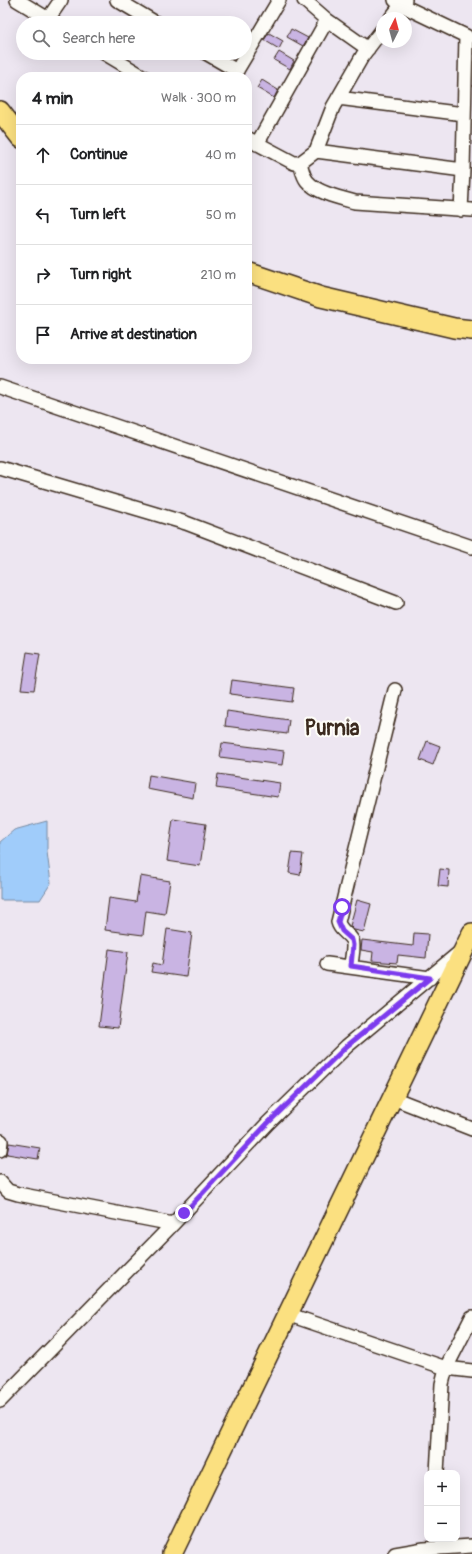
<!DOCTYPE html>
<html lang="en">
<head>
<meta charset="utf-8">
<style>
  :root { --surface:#fff; --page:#f6f6f6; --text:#202124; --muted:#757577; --line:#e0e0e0 }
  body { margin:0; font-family:Pangolin,sans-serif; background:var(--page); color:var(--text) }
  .controls { position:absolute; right:12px; bottom:12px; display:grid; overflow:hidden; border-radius:8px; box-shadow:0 4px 16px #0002 }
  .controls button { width:36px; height:36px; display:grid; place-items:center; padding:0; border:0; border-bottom:1px solid var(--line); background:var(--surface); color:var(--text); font:20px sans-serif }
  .compass { position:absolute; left:376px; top:12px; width:36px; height:36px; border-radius:50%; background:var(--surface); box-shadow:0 4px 16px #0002; rotate:6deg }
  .stop { position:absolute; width:12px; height:12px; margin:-9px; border:3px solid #7c3aed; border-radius:50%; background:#fff }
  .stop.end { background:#7c3aed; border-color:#fff; box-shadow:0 1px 4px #0008 }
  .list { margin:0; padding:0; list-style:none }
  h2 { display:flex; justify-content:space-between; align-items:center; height:52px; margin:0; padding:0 16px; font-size:17px }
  h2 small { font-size:13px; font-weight:400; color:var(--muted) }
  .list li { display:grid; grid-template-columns:26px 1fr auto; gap:12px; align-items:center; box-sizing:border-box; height:60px; padding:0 16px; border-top:1px solid var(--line) }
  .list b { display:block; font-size:15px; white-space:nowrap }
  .list em { font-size:13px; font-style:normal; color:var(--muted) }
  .icon { flex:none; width:22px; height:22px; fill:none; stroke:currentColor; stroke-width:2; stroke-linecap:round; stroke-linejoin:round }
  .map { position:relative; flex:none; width:472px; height:1554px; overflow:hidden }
  .search { position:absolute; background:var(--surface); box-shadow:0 4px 16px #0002; left:16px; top:16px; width:236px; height:44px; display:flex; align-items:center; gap:10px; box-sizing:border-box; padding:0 14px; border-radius:22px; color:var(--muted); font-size:15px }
  .panel { position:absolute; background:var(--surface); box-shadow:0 4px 16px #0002; left:16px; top:72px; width:236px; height:292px; border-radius:16px }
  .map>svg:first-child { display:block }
  .water { fill:#a0ccfa; stroke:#788ba2 }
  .building { fill:#c9b4e3; stroke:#3b2a1e }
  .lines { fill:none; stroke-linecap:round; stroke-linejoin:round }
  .minor-casing { stroke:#3b2a1e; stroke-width:16 }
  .highway-casing { stroke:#3b2a1e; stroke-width:22 }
  .minor { stroke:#fdfcf7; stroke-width:13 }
  .highway { stroke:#fbe080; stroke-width:19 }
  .route { stroke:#7c3aed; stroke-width:5 }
  .labels { text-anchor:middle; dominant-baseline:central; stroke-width:4; stroke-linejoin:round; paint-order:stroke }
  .town-label { font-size:21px; font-weight:bold; fill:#3b2a1e; stroke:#fdfcf7 }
</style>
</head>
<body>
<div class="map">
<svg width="472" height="1554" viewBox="0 0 472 1554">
  <rect width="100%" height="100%" fill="#ede6f1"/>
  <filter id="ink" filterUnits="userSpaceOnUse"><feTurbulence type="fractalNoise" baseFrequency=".025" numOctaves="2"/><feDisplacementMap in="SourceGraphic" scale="8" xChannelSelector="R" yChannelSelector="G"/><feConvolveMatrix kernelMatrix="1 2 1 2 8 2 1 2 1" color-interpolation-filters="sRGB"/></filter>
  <g filter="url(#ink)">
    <path class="water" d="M47 821V852L51 883 40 900H0V842L14 830Z"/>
    <path class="building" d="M291 29 308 38 303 46 287 37Z
      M269 33 283 41 279 49 264 40Z
      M279 52 294 61 290 69 274 60Z
      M262 80 278 90 274 98 257 88Z
      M27 652 40 654 34 690 21 689Z
      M232 680 294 688 292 702 230 694Z
      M227 711 289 720 287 734 225 726Z
      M427 741 440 746 433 765 420 760Z
      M222 743 284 751 282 765 220 757Z
      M218 774 280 783 278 797 216 788Z
      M149 775 195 783 193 798 147 789Z
      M173 819 206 824 200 866 167 861Z
      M292 853 303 854 300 875 289 873Z
      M440 869 449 870 448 887 438 886Z
      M140 876 170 881 165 914 146 911 143 935 105 930 109 898 136 902Z
      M357 900 371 904 364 932 354 930 350 926Z
      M167 929 192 933 186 977 151 972 153 963 162 965Z
      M414 933 428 934 426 958 398 955 397 963 372 961 373 952 361 950 362 940 413 946Z
      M109 949 128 952 118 1028 99 1026Z
      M9 1143 40 1148 38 1159 7 1154Z"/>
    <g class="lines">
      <g class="minor-casing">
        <path id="minor" d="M17 0 55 23
          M117 0 156 23
          M304 0 327 20 368 49
          M391 18 405 0
          M48 19 61 0
          M382 30 363 55 333 107 316 151 463 170 466 36 401 5 395 0
          M104 53 144 77
          M206 53 237 71
          M233 77 279 0
          M338 98 464 114
          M247 138 294 163H300L316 151
          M257 144 327 20
          M300 163C302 169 303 176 307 181 317 193 340 198 355 202L472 210
          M461 210 463 170
          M0 387 472 547
          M0 468 186 523 396 603
          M327 964 430 978
          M351 966C351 959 355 947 352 940 348 933 340 931 338 922L395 690
          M393 1098 472 1129
          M0 1150 1 1141
          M0 1182 8 1191 18 1194 173 1224
          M287 1314 446 1368 472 1371
          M0 1401 173 1224 268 1123 347 1046 460 952
          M437 1473 442 1384 446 1368 472 1317
          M395 1554 424 1549 472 1546"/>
      </g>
      <g class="highway-casing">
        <path id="highway" d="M0 111 21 138
          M247 272 321 297 454 328 472 330
          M172 1554 472 933"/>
      </g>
      <use href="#minor" class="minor"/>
      <use href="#highway" class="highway"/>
    </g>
  </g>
  <g class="lines" filter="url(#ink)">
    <path class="route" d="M184 1213 268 1123 347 1046 430 978 351 966 353 945 352 940 342 931 338 922 342 907"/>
  </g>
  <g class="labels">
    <g class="town-label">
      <text x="332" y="728">Purnia</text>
    </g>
  </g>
</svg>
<div class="controls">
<button>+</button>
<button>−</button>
</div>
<svg class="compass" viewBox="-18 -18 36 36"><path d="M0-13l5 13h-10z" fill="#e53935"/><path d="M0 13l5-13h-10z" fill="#757577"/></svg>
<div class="stop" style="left:342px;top:907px"></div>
<div class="stop end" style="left:184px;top:1213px"></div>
<div class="search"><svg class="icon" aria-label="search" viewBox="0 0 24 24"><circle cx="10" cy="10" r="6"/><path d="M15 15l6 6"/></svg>Search here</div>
<section class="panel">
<h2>4 min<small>Walk · 300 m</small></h2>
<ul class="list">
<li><svg class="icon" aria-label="ahead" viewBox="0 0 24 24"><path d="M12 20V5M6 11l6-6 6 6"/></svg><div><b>Continue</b></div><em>40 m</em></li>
<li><svg class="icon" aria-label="left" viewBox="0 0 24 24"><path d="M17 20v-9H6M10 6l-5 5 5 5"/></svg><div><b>Turn left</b></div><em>50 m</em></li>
<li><svg class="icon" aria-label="right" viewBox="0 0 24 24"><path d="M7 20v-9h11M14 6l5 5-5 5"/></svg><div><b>Turn right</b></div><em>210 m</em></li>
<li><svg class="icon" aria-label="arrive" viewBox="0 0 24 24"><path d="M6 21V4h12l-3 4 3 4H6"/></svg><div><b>Arrive at destination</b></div></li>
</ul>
</section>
</div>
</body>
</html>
